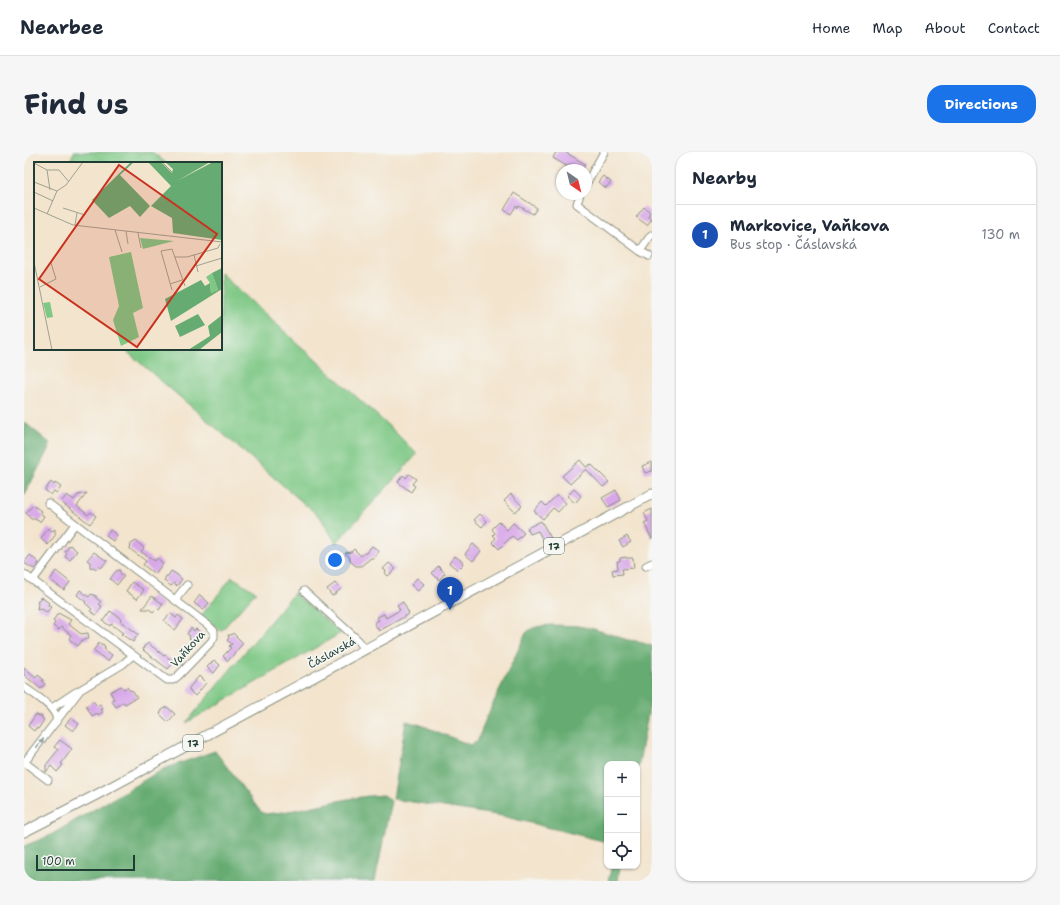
<!DOCTYPE html>
<html lang="en">
<head>
<meta charset="utf-8">
<style>
  :root { --surface:#fff; --page:#f6f6f7; --text:#1f2937; --muted:#747a83; --line:#e0e1e3; --accent:#1a73e8 }
  body { margin:0; font-family:"Shantell Sans",sans-serif; background:var(--page); color:var(--text) }
  .controls { position:absolute; right:12px; bottom:12px; display:grid; overflow:hidden; border-radius:8px; box-shadow:0 1px 3px #0004 }
  .controls button { width:36px; height:36px; display:grid; place-items:center; padding:0; border:0; border-bottom:1px solid var(--line); background:var(--surface); color:var(--text); font:20px sans-serif }
  .compass { position:absolute; left:532px; top:12px; width:36px; height:36px; border-radius:50%; background:var(--surface); box-shadow:0 1px 3px #0004; rotate:145deg }
  .scale { position:absolute; left:12px; bottom:10px; width:99px; box-sizing:border-box; padding-left:4px; border:2px solid #1f3d34; border-top:0; font-size:11px; line-height:14px; white-space:nowrap; color:#1f3d34; -webkit-text-stroke:3px #f6f6f2; paint-order:stroke }
  .you { position:absolute; left:311px; top:408px; width:14px; height:14px; margin:-10px; border:3px solid #fff; border-radius:50%; background:#1a73e8; box-shadow:0 0 0 6px #1a73e833 }
  .badge { display:grid; place-items:center; width:26px; height:26px; border-radius:50%; background:var(--accent); color:#fff; font-size:13px; font-weight:700 }
  .pin { position:absolute; translate:-50% -33px; filter:drop-shadow(0 1px 2px #0008) }
  .pin::after { content:''; position:absolute; top:21px; width:14px; height:12px; background:inherit; clip-path:polygon(0 0,100% 0,50% 100%) }
  .list { margin:0; padding:0; list-style:none }
  h2 { display:flex; justify-content:space-between; align-items:center; height:52px; margin:0; padding:0 16px; font-size:17px }
  h2 small { font-size:13px; font-weight:400; color:var(--muted) }
  .list li { display:grid; grid-template-columns:26px 1fr auto; gap:12px; align-items:center; box-sizing:border-box; height:60px; padding:0 16px; border-top:1px solid var(--line) }
  .list b { display:block; font-size:15px; white-space:nowrap }
  .list p { margin:0; font-size:13px; white-space:nowrap; color:var(--muted) }
  .list em { font-size:13px; font-style:normal; color:var(--muted) }
  .icon { flex:none; width:22px; height:22px; fill:none; stroke:currentColor; stroke-width:2; stroke-linecap:round; stroke-linejoin:round }
  .map { position:relative; flex:none; width:628px; height:729px; overflow:hidden; border-radius:16px }
  header { display:flex; align-items:center; gap:24px; box-sizing:border-box; height:56px; padding:0 20px; background:var(--surface); border-bottom:1px solid var(--line) }
  header strong { font-size:19px }
  nav { display:flex; gap:22px; margin-inline-start:auto; font-size:14px }
  .intro { display:flex; align-items:center; justify-content:space-between; box-sizing:border-box; height:96px; padding:0 24px }
  h1 { margin:0; font-size:28px }
  .button { padding:10px 18px; border-radius:16px; background:var(--accent); color:#fff; font-size:14px; font-weight:700 }
  main { display:flex; gap:24px; padding:0 24px }
  aside { flex:1; background:var(--surface); border-radius:16px; box-shadow:0 1px 3px #0004 }
  .map>svg:first-child { display:block }
  .green { fill:#7ec885; stroke:#4e825c }
  .forest { fill:#66ac72; stroke:#427453 }
  .building { fill:#d8a7e9 }
  .lines { fill:none; stroke-linecap:round; stroke-linejoin:round }
  .minor-casing { stroke:#899080; stroke-width:9 }
  .major-casing { stroke:#899080; stroke-width:11 }
  .minor { stroke:#fff; stroke-width:7 }
  .major { stroke:#fff; stroke-width:9 }
  .oneway { fill:#8f9e9a }
  .labels { text-anchor:middle; dominant-baseline:central; stroke-width:3.5; stroke-linejoin:round; paint-order:stroke }
  .shield { fill:#f6f6f2; stroke:#60746d; stroke-width:1 }
  .shield-label { font-size:10px; font-weight:bold; fill:#1f3d34 }
  .street-label { font-size:11px; fill:#1f3d34; stroke:#f6f6f2 }
  .inset-road { fill:none; stroke:#9ea190; stroke-width:1 }
  .view { fill:#c8321e; fill-opacity:0.15; stroke:#c8321e; stroke-width:2 }
  .inset-edge { fill:none; stroke:#1f3d34; stroke-width:2 }
</style>
</head>
<body>
<header>
<strong>Nearbee</strong>
<nav><a>Home</a><a>Map</a><a>About</a><a>Contact</a></nav>
</header>
<div class="intro"><h1>Find us</h1><a class="button">Directions</a></div>
<main>
<div class="map">
<svg width="628" height="729" viewBox="0 0 628 729">
  <rect width="100%" height="100%" fill="#f6f6f2"/>
  <filter id="ink" filterUnits="userSpaceOnUse"><feTurbulence type="fractalNoise" baseFrequency=".025" numOctaves="2"/><feDisplacementMap in="SourceGraphic" scale="8" xChannelSelector="R" yChannelSelector="G"/><feConvolveMatrix kernelMatrix="1 2 1 2 8 2 1 2 1" color-interpolation-filters="sRGB"/></filter>
  <filter id="wash" filterUnits="userSpaceOnUse"><feTurbulence type="fractalNoise" baseFrequency=".012" numOctaves="4" result="noise"/><feDisplacementMap in="SourceGraphic" scale="16" xChannelSelector="R" yChannelSelector="G"/><feGaussianBlur stdDeviation="0.9" result="paint"/><feColorMatrix in="noise" values="0 0 0 0 0 0 0 0 0 0 0 0 0 0 0 0 0 1.4 0 .05"/><feComposite in="paint" operator="in"/></filter>
  <g filter="url(#wash)">
    <rect width="100%" height="100%" fill="#f3e4cd"/>
    <path class="green" d="M50 0H128L142 11H45Z
      M197 120 207 131 369 278 393 302 312 391 297 366 100 197H197Z
      M208 425 232 440 197 479 177 464Z
      M270 441 317 481 162 571Z"/>
    <path class="forest" d="M0 270 27 292 0 344Z
      M527 473 554 474 570 477 604 488 612 489 628 494V540L613 622V612H583V690L478 664 369 647 382 569 397 573 446 593 454 588 461 569 502 481C508 474 518 474 527 473Z
      M191 599 236 659 241 662C281 659 320 644 360 643L367 649 351 729H0V694L25 684 139 617Z
      M588 714H596L594 729H584Z"/>
    <g id="blocks">
      <path class="building" d="M532 0H541L561 12 558 18H549L529 6Z
        M579 24 587 30 582 36 574 30Z
        M490 41 513 56 509 62 495 54 494 56 492 54 487 62 480 58Z
        M620 55 626 60 624 64 628 67 623 73 612 65Z
        M556 308 562 315 567 312 585 330 579 335 562 317 546 332 538 324Z
        M628 310V319L621 321 618 314Z
        M385 322 392 327 388 332 391 334 387 340 374 330 379 323 382 326Z
        M27 330 30 333 31 331 37 335 33 341 30 339 27 343 21 338Z
        M550 337 557 344 551 351 543 344Z
        M592 338 597 348 584 355 578 346Z
        M63 341 53 354 64 363 67 360 72 364 66 372 37 350 43 343 50 348 54 343Z
        M487 342 498 354 491 360 480 349Z
        M533 343 542 351 534 360 529 356 519 367 510 359 518 350 522 354Z
        M9 353 17 359 16 361 20 364 16 370 11 367H7L2 361Z
        M628 357V387L620 371 624 369 620 361Z
        M456 362 463 369 458 375 450 368Z
        M517 369 527 386 520 390 514 379 506 382 503 376Z
        M475 370 483 378 489 371 500 381 493 388 488 384 475 397 468 390 472 386 469 383 471 381 468 377Z
        M24 376 28 379 31 377V381L32 382 24 393 17 387Z
        M86 378 93 383 89 389 82 384Z
        M603 384 607 390 599 395 595 389Z
        M112 389 120 396 117 400 131 409 133 406 139 411 131 422 119 413 122 409 106 397 107 392Z
        M449 392 457 399 449 409 441 402Z
        M46 393 53 399 46 408 41 405 43 401 41 400Z
        M348 394 355 399 350 406H347L337 414H332L326 409V406L321 401 327 400 330 397 337 404 340 401H342Z
        M70 400 83 409 77 416 75 414 73 417 69 415 66 416V410L63 408Z
        M6 403 15 411 10 417 0 411Z
        M431 404 439 410 438 412 439 413 434 418 425 411Z
        M602 405V406H609L610 416 598 417 599 422 589 423 588 418 594 417 593 409H596V406Z
        M365 411 372 417 364 424 361 421 362 419 359 417Z
        M414 414 421 421 415 428 408 421Z
        M96 418V421L100 424 93 433 86 427 92 419Z
        M32 419 46 430 40 438 26 428Z
        M147 419 152 422 158 427 153 434 150 431 147 434 140 429 142 424H144Z
        M393 426 400 432 394 439 387 433Z
        M108 430 120 438 113 447 102 439Z
        M311 431 317 437 308 444 303 437Z
        M56 438 65 445 67 442 72 444V446L77 450 75 452 78 454 72 463 66 459 68 457 61 451 62 450 53 443Z
        M176 443 185 451 179 458 170 451Z
        M128 444 139 452 135 458 133 456 129 460 125 457H118Z
        M17 445 25 451 24 453 27 455 23 460 16 457 13 458 14 451 13 450Z
        M379 450 385 462 355 479 350 471 355 468 353 465 360 462 362 466 376 458 373 453Z
        M86 459 95 465 97 468 96 469 114 482 109 490 97 482 99 481 87 472 86 474 79 469Z
        M34 461 47 468 44 472 57 482 64 481 65 487 58 488 54 494 45 487 47 483 37 475 35 478 29 474 31 471 29 469Z
        M146 461 152 466 154 463 159 467 151 478 140 469Z
        M167 476 170 479 172 477 177 481 176 483 178 485 174 490 172 488 170 490 165 486 166 484 163 482Z
        M209 481 219 491 204 509 199 504 207 496 205 494 208 492 203 488 205 486 204 483H207Z
        M75 491 80 493 81 496 80 497 88 503 84 509 69 499Z
        M124 491 140 504 141 503 150 510 144 517 119 498 120 494 122 493Z
        M190 508 196 513 190 521 183 515Z
        M0 516 12 526 14 523 20 528 18 529 21 532 17 537 0 523Z
        M175 524 182 531 171 544 165 538V536Z
        M97 534 100 537 103 535 106 539 108 538 113 545 101 552 99 550 92 555 87 548 90 547 86 540Z
        M69 549 73 554 76 552 79 557 77 558 79 560 74 563 73 561 68 564 62 554Z
        M143 555 151 562 144 570 136 562 138 558Z
        M12 562 15 564H18V567L20 568 14 577 12 576 10 579 4 574Z
        M47 566 55 572 49 579 41 573Z
        M36 588 48 597 37 612 39 613 33 620 27 614 22 620V613L34 598 30 595Z"/>
    </g>
  </g>
  <g filter="url(#ink)">
    <use href="#blocks" fill-opacity="0" stroke="#899080" stroke-width="1"/>
    <g class="lines">
      <g class="minor-casing">
        <path id="minor" d="M562 32 580 0
          M556 42 553 52 616 99 625 104
          M616 99 627 83
          M622 414 628 411
          M0 422 143 528H149L154 524 187 490 190 485V479L185 474 24 351
          M9 428 51 372
          M280 439 334 488 341 497
          M151 448 163 433
          M0 535C9 542 36 557 32 570
          M28 556 52 540
          M0 610 24 628
          M0 611 56 538 99 512 109 503"/>
      </g>
      <g class="major-casing">
        <path id="major" d="M0 680 72 643 628 342"/>
      </g>
      <use href="#minor" class="minor"/>
      <use href="#major" class="major"/>
    </g>
    <defs><path id="oneway-solid" d="M-6-.8H1V-3.2L6.5 0L1 3.2V.8H-6Z"/></defs>
    <use class="oneway" href="#oneway-solid" transform="translate(16 591) rotate(-52)"/>
  </g>
  <g class="labels">
    <g class="shield">
      <rect x="520" y="386" width="20" height="16" rx="3"/>
      <rect x="159" y="583" width="20" height="16" rx="3"/>
    </g>
    <g class="shield-label">
      <text x="530" y="394">17</text>
      <text x="169" y="591">17</text>
    </g>
    <g class="street-label">
      <text transform="translate(164 497) rotate(-48)">Vaňkova</text>
      <text transform="translate(308 501) rotate(-29)">Čáslavská</text>
    </g>
  </g>
  <g transform="translate(10 10)">
    <rect width="188" height="188" fill="#f3e4cd"/>
    <path d="M106 76 140 79 109 87ZM97 90 109 146 99 151 105 175 87 184 79 158 85 144 75 95ZM178 111 184 128 177 131 176 121 172 115ZM16 140 19 155 13 156 9 141Z" fill="#7ec885"/>
    <path d="M97 0H100L86 13 116 44 106 55 96 44 75 56 58 38ZM114 0H127L138 11 139 7 131 0H176L143 19 179 0H188V78L139 71 138 56 117 44 137 24ZM188 106V127L137 159 131 137 167 118 171 124 176 121 177 131 184 128 178 111ZM164 152 171 163 146 175 141 164ZM188 153V170L165 188H154L176 174 174 164Z" fill="#66ac72"/>
    <path class="inset-road" d="M128 0 138 10M0 1 13 8 16 28M13 8H25L35 20M0 20 23 29M0 30 19 39M0 46 39 63 188 80M29 46 51 53M13 52 23 29 32 23 49 0M41 63 43 51M81 68 88 90M92 69 94 82M104 71 107 86M160 93 164 110M141 95H153L184 86 186 82M0 100 18 188M162 104 188 96M136 122 148 118M6 125 22 117 17 101M138 128 127 89 138 87 151 124"/>
    <path class="view" d="M85 3 183 72 103 185 5 117Z"/>
    <rect width="188" height="188" class="inset-edge"/>
  </g>
</svg>
<div class="controls">
<button>+</button>
<button>−</button>
<button><svg class="icon" aria-label="locate" viewBox="0 0 24 24"><circle cx="12" cy="12" r="6"/><path d="M12 2v4M12 18v4M2 12h4M18 12h4"/></svg></button>
</div>
<svg class="compass" viewBox="-18 -18 36 36"><path d="M0-13l5 13h-10z" fill="#e53935"/><path d="M0 13l5-13h-10z" fill="#747a83"/></svg>
<div class="scale">100 m</div>
<div class="you"></div>
<div class="pin badge" style="left:426px;top:458px;background:#1a4fb4">1</div>
</div>
<aside>
<h2>Nearby<small></small></h2>
<ul class="list">
<li><span class="badge" style="background:#1a4fb4">1</span><div><b>Markovice, Vaňkova</b><p>Bus stop · Čáslavská</p></div><em>130 m</em></li>
</ul>
</aside>
</main>
</body>
</html>
